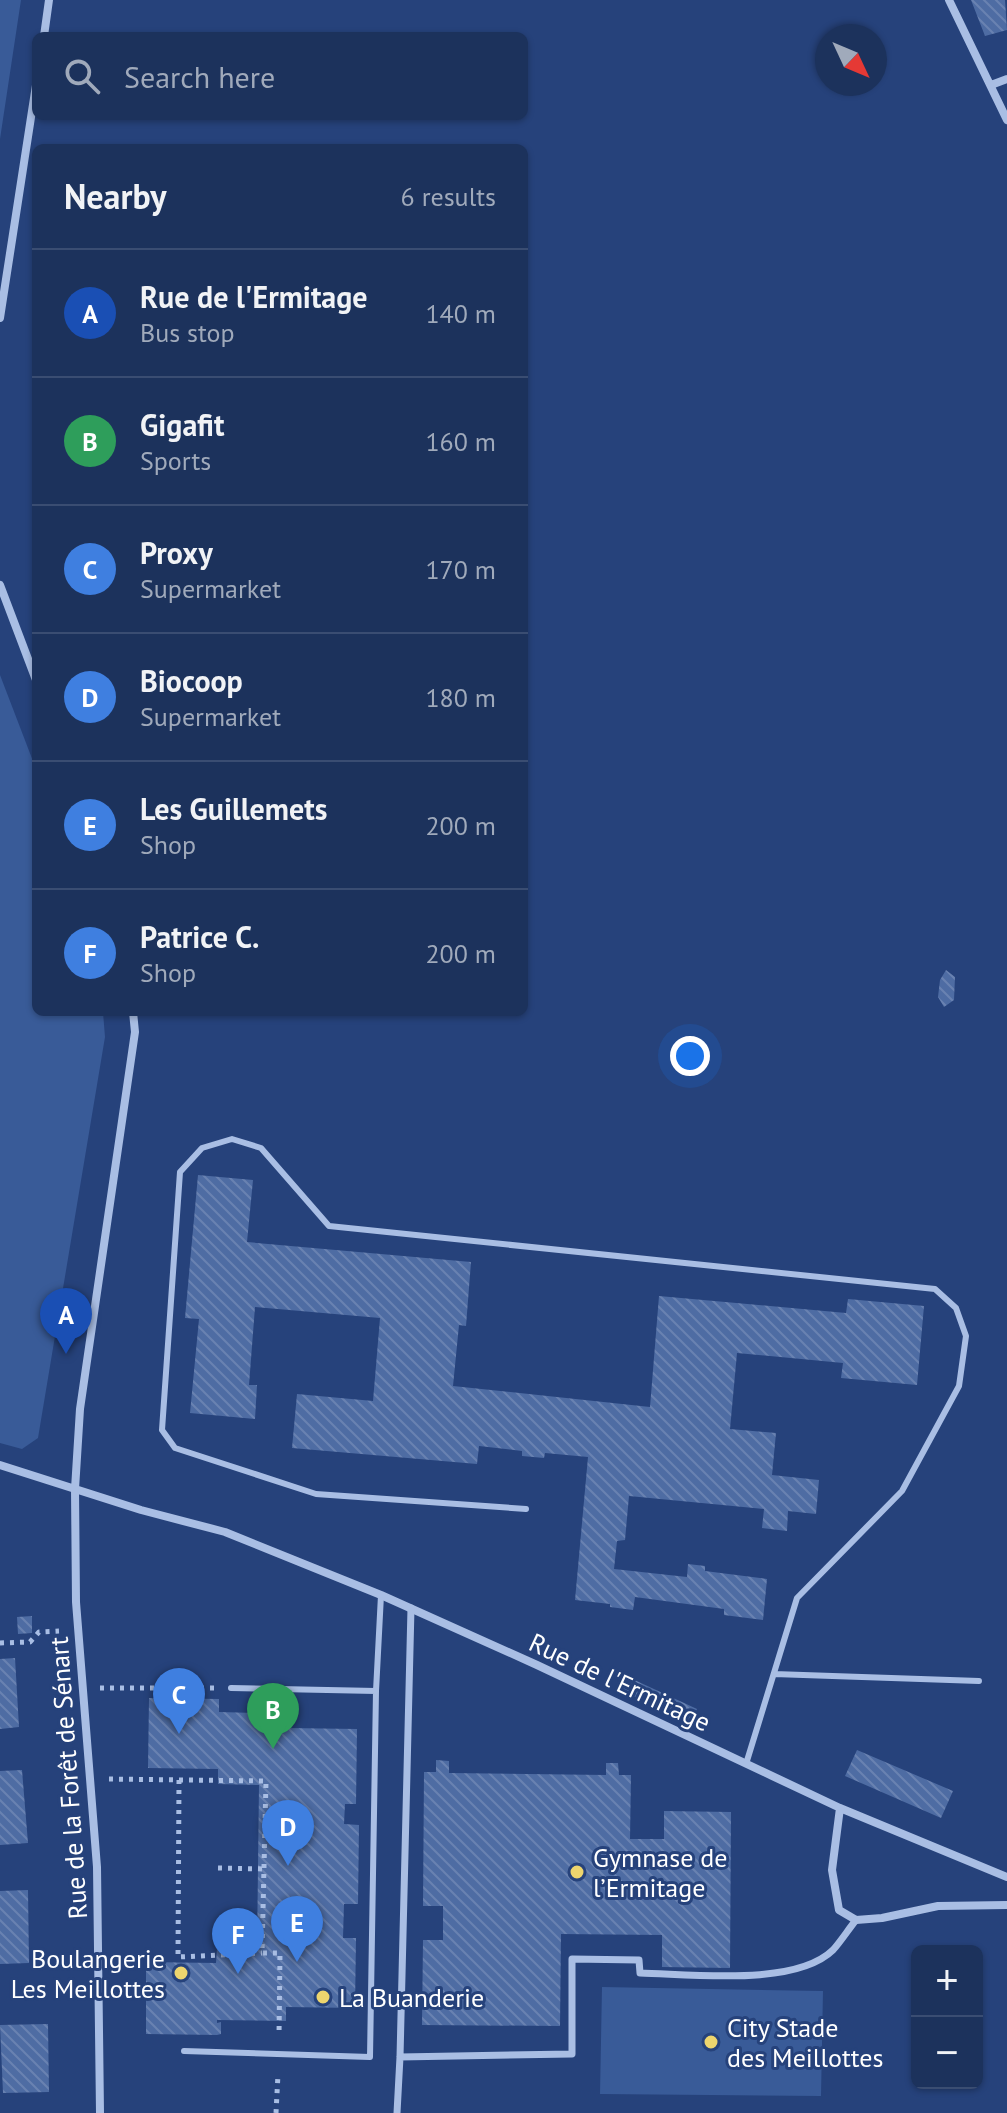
<!DOCTYPE html>
<html lang="en">
<head>
<meta charset="utf-8">
<style>
  :root { --surface:#1c325c; --page:#253a62; --text:#f1f3f6; --muted:#a0aabb; --line:#3a4d72; --accent:#8abfa5 }
  body { margin:0; font-family:"PT Sans",sans-serif; background:var(--page); color:var(--text) }
  .controls { position:absolute; right:24px; bottom:24px; display:grid; overflow:hidden; border-radius:12px; box-shadow:0 2px 6px #0004 }
  .controls button { width:72px; height:72px; display:grid; place-items:center; padding:0; border:0; border-bottom:2px solid var(--line); background:var(--surface); color:var(--text); font:40px sans-serif }
  .compass { position:absolute; left:815px; top:24px; width:72px; height:72px; border-radius:50%; background:var(--surface); box-shadow:0 2px 6px #0004; rotate:134deg }
  .you { position:absolute; left:690px; top:1056px; width:28px; height:28px; margin:-20px; border:6px solid #fff; border-radius:50%; background:#1a73e8; box-shadow:0 0 0 12px #1a73e833 }
  .badge { display:grid; place-items:center; width:52px; height:52px; border-radius:50%; background:var(--accent); color:#fff; font-size:26px; font-weight:700 }
  .pin { position:absolute; translate:-50% -66px; filter:drop-shadow(0 2px 4px #0008) }
  .pin::after { content:''; position:absolute; top:42px; width:28px; height:24px; background:inherit; clip-path:polygon(0 0,100% 0,50% 100%) }
  .list { margin:0; padding:0; list-style:none }
  h2 { display:flex; justify-content:space-between; align-items:center; height:104px; margin:0; padding:0 32px; font-size:34px }
  h2 small { font-size:26px; font-weight:400; color:var(--muted) }
  .list li { display:grid; grid-template-columns:52px 1fr auto; gap:24px; align-items:center; box-sizing:border-box; height:128px; padding:0 32px; border-top:2px solid var(--line) }
  .list b { display:block; font-size:30px; white-space:nowrap }
  .list p { margin:0; font-size:26px; white-space:nowrap; color:var(--muted) }
  .list em { font-size:26px; font-style:normal; color:var(--muted) }
  .icon { flex:none; width:44px; height:44px; fill:none; stroke:currentColor; stroke-width:2; stroke-linecap:round; stroke-linejoin:round }
  .map { position:relative; flex:none; width:1007px; height:2113px; overflow:hidden }
  .search { position:absolute; background:var(--surface); box-shadow:0 2px 6px #0004; left:32px; top:32px; width:496px; height:88px; display:flex; align-items:center; gap:20px; box-sizing:border-box; padding:0 28px; border-radius:12px; color:var(--muted); font-size:30px }
  .panel { position:absolute; background:var(--surface); box-shadow:0 2px 6px #0004; left:32px; top:144px; width:496px; height:872px; border-radius:12px }
  .map>svg:first-child { display:block }
  .park { fill:#395b98 }
  .building { fill:url(#building-back-hatch) }
  .lines { fill:none; stroke-linecap:round; stroke-linejoin:round }
  .path { stroke:#a9bee4; stroke-width:5; stroke-dasharray:4 6; stroke-linecap:butt }
  .service { stroke:#a9bee4; stroke-width:6 }
  .pedestrian { stroke:#a9bee4; stroke-width:7 }
  .minor { stroke:#a9bee4; stroke-width:8 }
  .poi-dot { fill:#edd56e; stroke:#26427b; stroke-width:3 }
  .labels { text-anchor:middle; dominant-baseline:central; stroke-width:6; stroke-linejoin:round; paint-order:stroke }
  .street-label { font-size:26px; fill:#fff; stroke:#26427b }
  .poi-label { font-size:26px; fill:#fff; stroke:#26427b; text-anchor:start }
</style>
</head>
<body>
<div class="map">
<svg width="1007" height="2113" viewBox="0 0 1007 2113">
  <defs>
    <pattern id="building-back-hatch" width="6" height="6" patternUnits="userSpaceOnUse" patternTransform="scale(2)"><rect width="6" height="6" fill="#4e6ca3"/><path d="M-1 5l2 2M0 0l6 6M5-1l2 2" fill="none" stroke="#6982b1"/></pattern>
  </defs>
  <rect width="100%" height="100%" fill="#26427b"/>
  <path class="park" d="M0 0H21L0 139Z
    M0 675 36 769V1012H103L105 1037 38 1438 22 1449 0 1443Z
    M602 1987 823 1991 821 2096 600 2094Z"/>
  <path class="building" d="M971 0H1005L1007 30 985 36Z
    M946 970 955 977 954 1000 944 1007 938 997 940 980Z
    M198 1175 253 1180 247 1242 471 1262 466 1326 459 1325 453 1386 650 1407 659 1296 846 1313 848 1299 924 1306 917 1385 841 1378 843 1363 737 1353 730 1429 776 1433 772 1475 819 1480 816 1514 788 1511 787 1531 762 1528 764 1509 629 1496 625 1540 617 1541 614 1569 687 1577 688 1564 705 1566V1571L767 1579 763 1620 724 1615V1609L635 1597 633 1610 610 1607V1604L575 1600 588 1457 545 1453 544 1458 522 1456V1451L479 1446 477 1464 292 1448 297 1394 373 1401 380 1318 255 1307 249 1385H257L255 1419 190 1413 199 1319 185 1318Z
    M32 1616V1633L18 1634 17 1617Z
    M15 1658 19 1727 0 1729V1659Z
    M628 1677 697 1709 691 1723 622 1691Z
    M149 1698 219 1699V1712L289 1714 288 1728 357 1729 356 1804H345L344 1824 359 1825 358 1904H344L343 1938H356L355 2008 286 2007V2021L217 2020V2023L221 2022V2034L217 2035 146 2034V1962L216 1963 217 1948 257 1949 259 1785 218 1784V1769L148 1768Z
    M857 1750 953 1791 941 1818 845 1776Z
    M436 1760 449 1761V1773L606 1775V1763H618L619 1775H631L630 1839H664V1811L731 1812 730 1968 662 1967V1935L561 1934 560 2026 422 2025 423 1940H443V1906H423L424 1772H436Z
    M22 1770 28 1843 0 1845V1771Z
    M28 1890 29 1963 0 1964V1891Z
    M48 2024 49 2092 3 2093 0 2025Z"/>
  <g class="lines">
    <path class="path" d="M0 1643 30 1642 39 1632 59 1631
      M100 1688H214
      M109 1779 266 1781 262 1953H280L279 2036
      M179 1780 178 1957 262 1953
      M218 1868 264 1869
      M276 2113 278 2074"/>
    <path class="service" d="M526 1509 316 1494 175 1448 162 1430 180 1172 202 1148 232 1139 261 1148 329 1226 935 1289 956 1308 966 1336 959 1386 902 1491 797 1598 746 1764
      M774 1674 979 1681
      M231 1688 376 1691
      M184 2051 370 2057 376 1691 381 1595"/>
    <path class="pedestrian" d="M400 2057 572 2054V1959L639 1960 640 1973C691 1974 795 1987 833 1950 841 1941 848 1930 856 1920
      M397 2113 400 2057 411 1608"/>
    <path class="minor" d="M949 0 1007 120
      M44 36 49 0
      M991 85 1007 79
      M0 318 36 85
      M0 585 36 680
      M0 1465 141 1510 225 1532 381 1595 537 1665 840 1808 1007 1877
      M840 1808 832 1870 839 1910 856 1920 882 1918 938 1906 1007 1905
      M100 2113 97 1867 76 1602 75 1489 80 1409 135 1032 133 1012"/>
  </g>
  <g class="poi-dot">
    <circle cx="577" cy="1872" r="8"/>
    <circle cx="181" cy="1973" r="8"/>
    <circle cx="323" cy="1997" r="8"/>
    <circle cx="711" cy="2042" r="8"/>
  </g>
  <g class="labels">
    <g class="street-label">
      <text transform="translate(620 1682) rotate(25)">Rue de l'Ermitage</text>
      <text transform="translate(68 1778) rotate(-94)">Rue de la Forêt de Sénart</text>
    </g>
    <g class="poi-label">
      <text x="593" y="1857">Gymnase de<tspan x="593" dy="30">l’Ermitage</tspan></text>
      <text x="165" y="1958" text-anchor="end">Boulangerie<tspan x="165" dy="30">Les Meillottes</tspan></text>
      <text x="339" y="1997">La Buanderie</text>
      <text x="727" y="2027">City Stade<tspan x="727" dy="30">des Meillottes</tspan></text>
    </g>
  </g>
</svg>
<div class="controls">
<button>+</button>
<button>−</button>
</div>
<svg class="compass" viewBox="-18 -18 36 36"><path d="M0-13l5 13h-10z" fill="#e53935"/><path d="M0 13l5-13h-10z" fill="#a0aabb"/></svg>
<div class="you"></div>
<div class="pin badge" style="left:66px;top:1354px;background:#1a4fb4">A</div>
<div class="pin badge" style="left:273px;top:1749px;background:#2e9e5b">B</div>
<div class="pin badge" style="left:179px;top:1734px;background:#3f7fe0">C</div>
<div class="pin badge" style="left:288px;top:1866px;background:#3f7fe0">D</div>
<div class="pin badge" style="left:297px;top:1962px;background:#3f7fe0">E</div>
<div class="pin badge" style="left:238px;top:1974px;background:#3f7fe0">F</div>
<div class="search"><svg class="icon" aria-label="search" viewBox="0 0 24 24"><circle cx="10" cy="10" r="6"/><path d="M15 15l6 6"/></svg>Search here</div>
<section class="panel">
<h2>Nearby<small>6 results</small></h2>
<ul class="list">
<li><span class="badge" style="background:#1a4fb4">A</span><div><b>Rue de l'Ermitage</b><p>Bus stop</p></div><em>140 m</em></li>
<li><span class="badge" style="background:#2e9e5b">B</span><div><b>Gigafit</b><p>Sports</p></div><em>160 m</em></li>
<li><span class="badge" style="background:#3f7fe0">C</span><div><b>Proxy</b><p>Supermarket</p></div><em>170 m</em></li>
<li><span class="badge" style="background:#3f7fe0">D</span><div><b>Biocoop</b><p>Supermarket</p></div><em>180 m</em></li>
<li><span class="badge" style="background:#3f7fe0">E</span><div><b>Les Guillemets</b><p>Shop</p></div><em>200 m</em></li>
<li><span class="badge" style="background:#3f7fe0">F</span><div><b>Patrice C.</b><p>Shop</p></div><em>200 m</em></li>
</ul>
</section>
</div>
</body>
</html>
